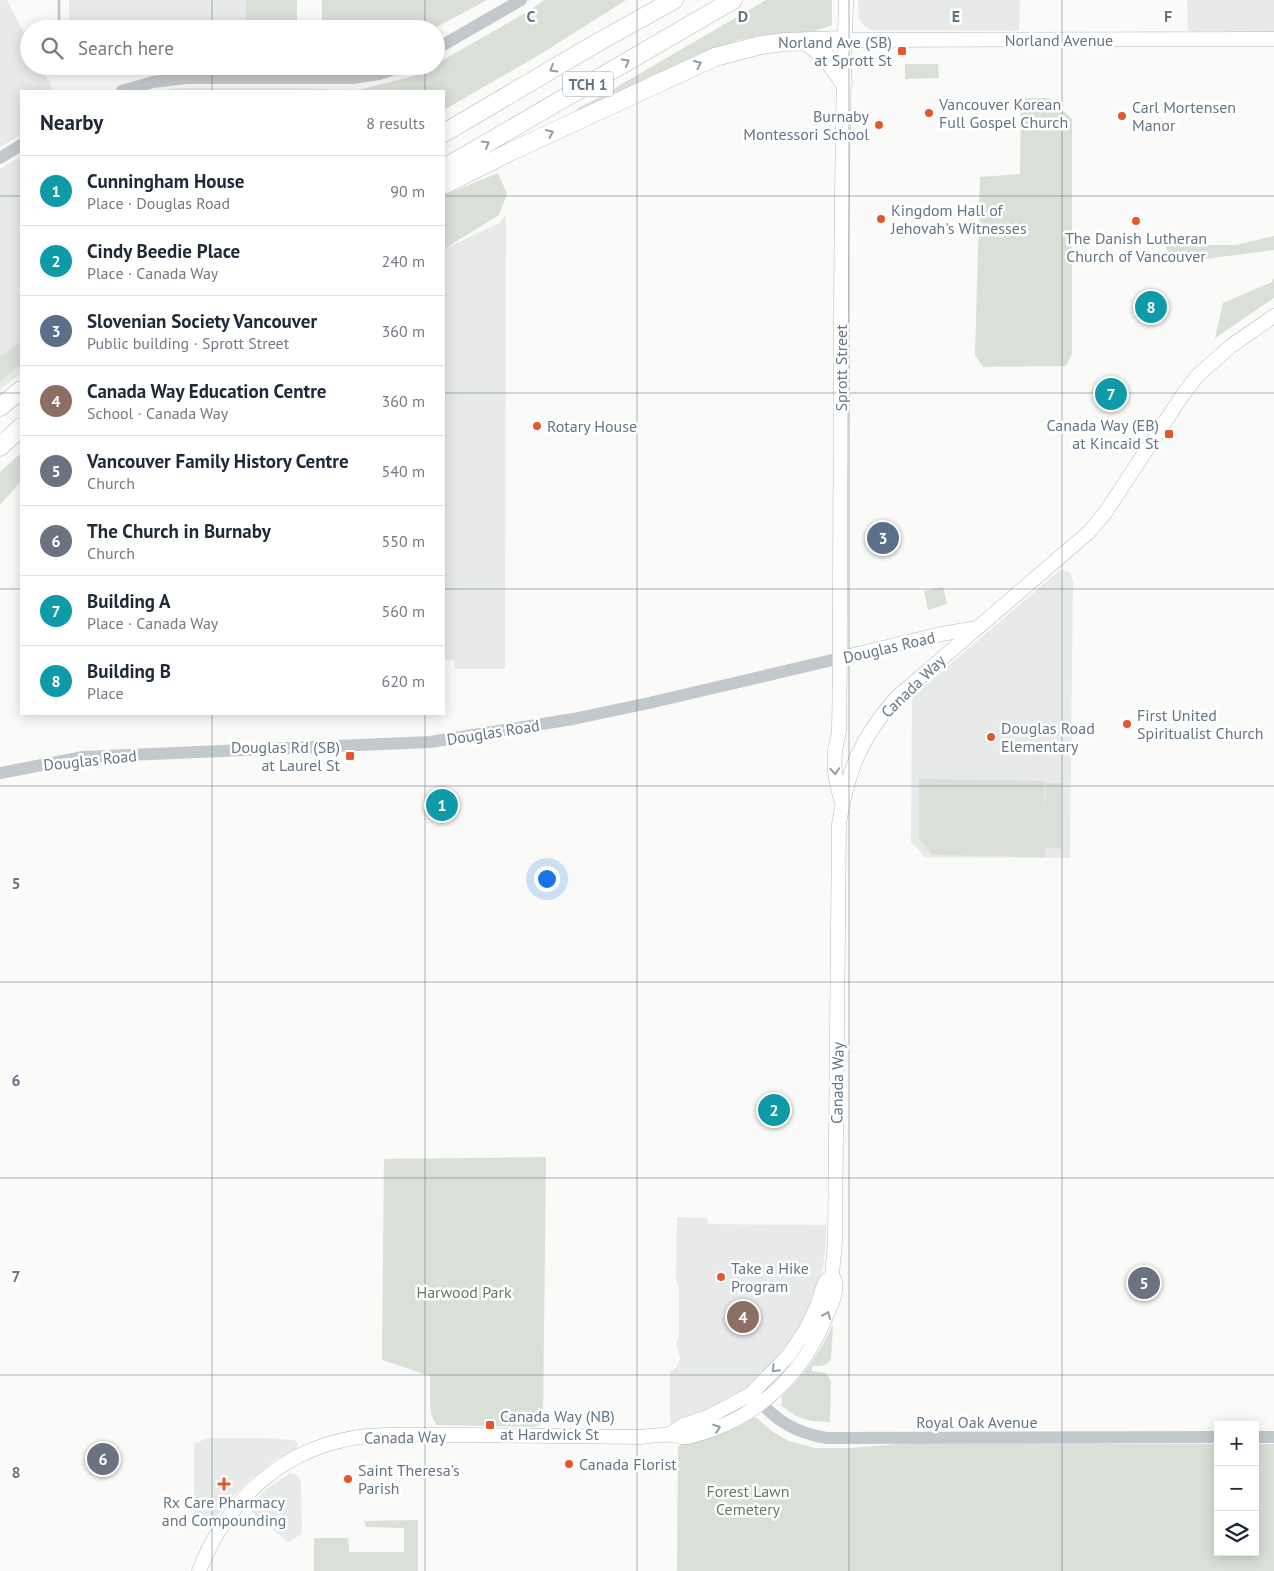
<!DOCTYPE html>
<html lang="en">
<head>
<meta charset="utf-8">
<style>
  :root { --surface:#fff; --page:#f6f6f7; --text:#1f2937; --muted:#747a83; --line:#e0e1e3; --accent:#b45309 }
  body { margin:0; font-family:"PT Sans",sans-serif; background:var(--page); color:var(--text) }
  .controls { position:absolute; right:15px; bottom:15px; display:grid; overflow:hidden; border-radius:0px; box-shadow:0 2px 12px #0003 }
  .controls button { width:45px; height:45px; display:grid; place-items:center; padding:0; border:0; border-bottom:1px solid var(--line); background:var(--surface); color:var(--text); font:25px sans-serif }
  .you { position:absolute; left:546px; top:878px; width:18px; height:18px; margin:-12px; border:4px solid #fff; border-radius:50%; background:#1a73e8; box-shadow:0 0 0 8px #1a73e833 }
  .badge { display:grid; place-items:center; width:32px; height:32px; border-radius:50%; background:var(--accent); color:#fff; font-size:16px; font-weight:700 }
  .pin { position:absolute; translate:-50% -50%; border:2px solid #fff; box-shadow:0 1px 5px #0006 }
  .list { margin:0; padding:0; list-style:none }
  h2 { display:flex; justify-content:space-between; align-items:center; height:65px; margin:0; padding:0 20px; font-size:21px }
  h2 small { font-size:16px; font-weight:400; color:var(--muted) }
  .list li { display:grid; grid-template-columns:32px 1fr auto; gap:15px; align-items:center; box-sizing:border-box; height:70px; padding:0 20px; border-top:1px solid var(--line) }
  .list b { display:block; font-size:19px; white-space:nowrap }
  .list p { margin:0; font-size:16px; white-space:nowrap; color:var(--muted) }
  .list em { font-size:16px; font-style:normal; color:var(--muted) }
  .icon { flex:none; width:28px; height:28px; fill:none; stroke:currentColor; stroke-width:2; stroke-linecap:round; stroke-linejoin:round }
  .map { position:relative; flex:none; width:1274px; height:1571px; overflow:hidden }
  .search { position:absolute; background:var(--surface); box-shadow:0 2px 12px #0003; left:20px; top:20px; width:425px; height:55px; display:flex; align-items:center; gap:12px; box-sizing:border-box; padding:0 18px; border-radius:28px; color:var(--muted); font-size:19px }
  .panel { position:absolute; background:var(--surface); box-shadow:0 2px 12px #0003; left:20px; top:90px; width:425px; height:625px; border-radius:0px }
  .map>svg:first-child { display:block }
  .built { fill:#e8e9e9 }
  .green { fill:#dadfd7 }
  .lines { fill:none; stroke-linecap:round; stroke-linejoin:round }
  .stream { stroke:#bbc7cb; stroke-width:2.5 }
  .secondary-casing { stroke:#b3babf; stroke-width:15 }
  .motorway-casing { stroke:#b4b9bd; stroke-width:19 }
  .tertiary { stroke:#c3c8cc; stroke-width:12 }
  .secondary { stroke:#fff; stroke-width:14 }
  .motorway { stroke:#fff; stroke-width:18 }
  .oneway { stroke:#939fa8 }
  .grid { fill:none; stroke:#657683; stroke-width:1; stroke-opacity:0.55 }
  .poi-dot { fill:#e4572e; stroke:#fff; stroke-width:2 }
  .labels { text-anchor:middle; dominant-baseline:central; stroke-width:5; stroke-linejoin:round; paint-order:stroke }
  .shield { fill:#fff; stroke:#939fa8; stroke-width:1 }
  .shield-label { font-size:15px; font-weight:bold; fill:#657683 }
  .street-label { font-size:16px; fill:#657683; stroke:#fff }
  .poi-label { font-size:16px; fill:#657683; stroke:#fff; text-anchor:start }
  .park-label { font-size:16px; fill:#687a64; stroke:#fff }
  .grid-label { font-size:16px; text-anchor:middle; font-weight:bold; fill:#657683; stroke:#fff; stroke-width:5; stroke-linejoin:round; paint-order:stroke }
</style>
</head>
<body>
<div class="map">
<svg width="1274" height="1571" viewBox="0 0 1274 1571">
  <rect width="100%" height="100%" fill="#fafaf8"/>
  <path class="built" d="M0 0H7L29 43V66H41L53 91H21V135L0 147Z
    M69 0H246V29H69Z
    M858 0H1020L1019 31 872 30 864 26 859 19Z
    M1187 0H1274V32L1188 31Z
    M69 66H221L69 74Z
    M178 88H294L359 90V91H159Z
    M21 156V373L0 390V169Z
    M506 215 505 669H455L454 660H444V249L499 223Z
    M1060 570 1069 572 1073 580 1070 858 925 857 911 842 912 697Z
    M677 1217 707 1218 708 1224 826 1225V1242L823 1268 815 1298 788 1348 747 1390 693 1417 670 1424V1372L677 1367 680 1358 676 1344 679 1337V1290L676 1279Z
    M209 1438H267L294 1440 298 1444 297 1448 273 1461 252 1478 231 1498 215 1518 212 1521 204 1522 197 1518 194 1512V1447L195 1443Z
    M290 1473 298 1476 301 1482 302 1534 288 1542 247 1508 268 1488Z"/>
  <path class="green" d="M246 0H297V29H246Z
    M322 0H487L433 29H322Z
    M544 0H626L544 52 444 110V91H354L414 76 432 66H436V64L527 12Z
    M766 0H832V25L810 33 762 36 738 40 569 121 578 108 596 99Z
    M905 64H938L939 78 905 79Z
    M1021 98H1049L1072 119V354L1066 366 983 367 975 355 980 177 1020 174Z
    M498 173 507 194 499 215 444 249V195Z
    M1274 236V250L1173 263 1165 245H1235Z
    M1274 278V298L1215 338 1223 303 1272 282Z
    M21 342V364L0 381V356Z
    M21 453V481L0 505V472Z
    M943 587 947 604 928 610 924 591Z
    M919 779 1044 781 1045 813 1046 785 1048 783H1061V849L1045 847V857L932 855 919 838Z
    M546 1157 543 1419 540 1425 534 1427 437 1425C427 1416 431 1389 430 1376L382 1360 384 1159Z
    M832 1325 833 1326 831 1359C826 1367 821 1366 812 1366V1371L826 1373 831 1381 830 1422C809 1422 798 1419 782 1406V1396C803 1375 821 1353 832 1325Z
    M750 1417 757 1418 773 1432 789 1441 815 1448H851L913 1443 1218 1444V1552H1255V1444H1274V1571H677L678 1447 683 1443Z
    M418 1520V1571H314V1538H348L349 1552H404V1528L366 1527 364 1521Z"/>
  <g class="lines">
    <path class="stream" d="M59 0V29
      M59 66V70"/>
    <g class="secondary-casing">
      <path id="secondary" d="M844 40 1274 39
        M841 658 941 634 977 628
        M841 800C837 785 833 769 835 753 835 745 839 737 839 729 840 682 840 635 840 588 841 392 840 196 846 0
        M670 1434 684 1425 708 1417 751 1394 788 1356 805 1331 817 1306 825 1282 832 1275 835 1242 839 824C848 770 860 739 896 698L1089 532 1105 513 1182 396 1197 376 1231 346 1274 316
        M199 1571C228 1497 286 1445 367 1436 401 1433 436 1435 470 1435 527 1436 584 1436 641 1437 650 1436 661 1434 671 1435 676 1435 681 1438 686 1437 692 1437 699 1434 705 1432 758 1416 803 1373 824 1321 830 1307 841 1289 832 1275"/>
    </g>
    <g class="motorway-casing">
      <path id="motorway" d="M807 42 826 57 843 81
        M444 133 595 44 674 0
        M444 168 733 0
        M444 185 512 151 715 57 761 45 784 42 844 40
        M0 407 21 390
        M0 447 21 427"/>
    </g>
    <path class="tertiary" d="M436 49 521 0
      M122 91 153 82 186 78H353L379 74 403 66
      M0 158 21 145
      M0 773 83 757 430 742 573 719 649 703 841 658
      M754 1396C776 1420 794 1433 827 1438L1218 1437
      M1255 1437H1274"/>
    <use href="#secondary" class="secondary"/>
    <use href="#motorway" class="motorway"/>
  </g>
  <defs><path id="oneway-chevron" d="M-2-3.5L2.5 0L-2 3.5" fill="none" stroke-width="1.6" stroke-linecap="round" stroke-linejoin="round" transform="scale(1.25)"/></defs>
  <g class="oneway">
    <use href="#oneway-chevron" transform="translate(626 62) rotate(-30)"/>
    <use href="#oneway-chevron" transform="translate(698 64) rotate(-23)"/>
    <use href="#oneway-chevron" transform="translate(553 69) rotate(149)"/>
    <use href="#oneway-chevron" transform="translate(550 133) rotate(-25)"/>
    <use href="#oneway-chevron" transform="translate(486 144) rotate(-30)"/>
    <use href="#oneway-chevron" transform="translate(835 771) rotate(86)"/>
    <use href="#oneway-chevron" transform="translate(827 1315) rotate(-67)"/>
    <use href="#oneway-chevron" transform="translate(775 1369) rotate(134)"/>
    <use href="#oneway-chevron" transform="translate(717 1428) rotate(-20)"/>
  </g>
  <path class="grid" d="M212 0V29M425 0V29M637 0V1571M849 0V1571M1062 0V1571M212 66V91M425 66V91M0 196H21M444 196H1274M0 393H21M444 393H1274M0 589H21M444 589H1274M212 714V1571M425 714V1571M0 786H1274M0 982H1274M0 1178H1274M0 1375H1274"/>
  <g class="poi-dot">
    <rect x="897" y="46" width="10" height="10" rx="2.5"/>
    <circle cx="929" cy="113" r="5"/>
    <circle cx="1122" cy="116" r="5"/>
    <circle cx="879" cy="125" r="5"/>
    <circle cx="881" cy="219" r="5"/>
    <circle cx="1136" cy="221" r="5"/>
    <circle cx="537" cy="426" r="5"/>
    <rect x="1164" y="429" width="10" height="10" rx="2.5"/>
    <circle cx="1127" cy="724" r="5"/>
    <circle cx="991" cy="737" r="5"/>
    <rect x="345" y="751" width="10" height="10" rx="2.5"/>
    <circle cx="721" cy="1277" r="5"/>
    <rect x="485" y="1420" width="10" height="10" rx="2.5"/>
    <circle cx="569" cy="1464" r="5"/>
    <circle cx="348" cy="1479" r="5"/>
    <path d="M221.5 1476.5h5v5h5v5h-5v5h-5v-5h-5v-5h5z"/>
  </g>
  <g class="labels">
    <rect class="shield" x="563" y="71.5" width="50" height="25" rx="4"/>
    <g class="shield-label">
      <text x="588" y="84">TCH 1</text>
    </g>
    <g class="street-label">
      <text x="1059" y="40">Norland Avenue</text>
      <text transform="translate(841 368) rotate(-90)">Sprott Street</text>
      <text transform="translate(889 647) rotate(-13)">Douglas Road</text>
      <text transform="translate(913 686) rotate(-44)">Canada Way</text>
      <text transform="translate(493 732) rotate(-9)">Douglas Road</text>
      <text transform="translate(90 760) rotate(-6)">Douglas Road</text>
      <text transform="translate(837 1083) rotate(-89)">Canada Way</text>
      <text x="977" y="1422">Royal Oak Avenue</text>
      <text transform="translate(405 1437) rotate(-1)">Canada Way</text>
    </g>
    <g class="poi-label">
      <text x="892" y="42" text-anchor="end">Norland Ave (SB)<tspan x="892" dy="18">at Sprott St</tspan></text>
      <text x="939" y="104">Vancouver Korean<tspan x="939" dy="18">Full Gospel Church</tspan></text>
      <text x="1132" y="107">Carl Mortensen<tspan x="1132" dy="18">Manor</tspan></text>
      <text x="869" y="116" text-anchor="end">Burnaby<tspan x="869" dy="18">Montessori School</tspan></text>
      <text x="891" y="210">Kingdom Hall of<tspan x="891" dy="18">Jehovah's Witnesses</tspan></text>
      <text x="1136" y="238" text-anchor="middle">The Danish Lutheran<tspan x="1136" dy="18">Church of Vancouver</tspan></text>
      <text x="1159" y="425" text-anchor="end">Canada Way (EB)<tspan x="1159" dy="18">at Kincaid St</tspan></text>
      <text x="547" y="426">Rotary House</text>
      <text x="1137" y="715">First United<tspan x="1137" dy="18">Spiritualist Church</tspan></text>
      <text x="1001" y="728">Douglas Road<tspan x="1001" dy="18">Elementary</tspan></text>
      <text x="340" y="747" text-anchor="end">Douglas Rd (SB)<tspan x="340" dy="18">at Laurel St</tspan></text>
      <text x="731" y="1268">Take a Hike<tspan x="731" dy="18">Program</tspan></text>
      <text x="500" y="1416">Canada Way (NB)<tspan x="500" dy="18">at Hardwick St</tspan></text>
      <text x="579" y="1464">Canada Florist</text>
      <text x="358" y="1470">Saint Theresa's<tspan x="358" dy="18">Parish</tspan></text>
      <text x="224" y="1502" text-anchor="middle">Rx Care Pharmacy<tspan x="224" dy="18">and Compounding</tspan></text>
    </g>
    <g class="park-label">
      <text x="464" y="1292">Harwood Park</text>
      <text x="748" y="1491">Forest Lawn<tspan x="748" dy="18">Cemetery</tspan></text>
    </g>
  </g>
  <g class="grid-label">
    <text x="531" y="22">C</text>
    <text x="743" y="22">D</text>
    <text x="956" y="22">E</text>
    <text x="1168" y="22">F</text>
    <text x="16" y="889">5</text>
    <text x="16" y="1086">6</text>
    <text x="16" y="1282">7</text>
    <text x="16" y="1478">8</text>
  </g>
</svg>
<div class="controls">
<button>+</button>
<button>−</button>
<button><svg class="icon" aria-label="layers" viewBox="0 0 24 24"><path d="M12 4l9 5-9 5-9-5zM3 14l9 5 9-5"/></svg></button>
</div>
<div class="you"></div>
<div class="pin badge" style="left:442px;top:805px;background:#0f9aa8">1</div>
<div class="pin badge" style="left:774px;top:1110px;background:#0f9aa8">2</div>
<div class="pin badge" style="left:883px;top:538px;background:#5c6f8a">3</div>
<div class="pin badge" style="left:743px;top:1317px;background:#8d6e63">4</div>
<div class="pin badge" style="left:1144px;top:1283px;background:#6b7280">5</div>
<div class="pin badge" style="left:103px;top:1459px;background:#6b7280">6</div>
<div class="pin badge" style="left:1111px;top:394px;background:#0f9aa8">7</div>
<div class="pin badge" style="left:1151px;top:307px;background:#0f9aa8">8</div>
<div class="search"><svg class="icon" aria-label="search" viewBox="0 0 24 24"><circle cx="10" cy="10" r="6"/><path d="M15 15l6 6"/></svg>Search here</div>
<section class="panel">
<h2>Nearby<small>8 results</small></h2>
<ul class="list">
<li><span class="badge" style="background:#0f9aa8">1</span><div><b>Cunningham House</b><p>Place · Douglas Road</p></div><em>90 m</em></li>
<li><span class="badge" style="background:#0f9aa8">2</span><div><b>Cindy Beedie Place</b><p>Place · Canada Way</p></div><em>240 m</em></li>
<li><span class="badge" style="background:#5c6f8a">3</span><div><b>Slovenian Society Vancouver</b><p>Public building · Sprott Street</p></div><em>360 m</em></li>
<li><span class="badge" style="background:#8d6e63">4</span><div><b>Canada Way Education Centre</b><p>School · Canada Way</p></div><em>360 m</em></li>
<li><span class="badge" style="background:#6b7280">5</span><div><b>Vancouver Family History Centre</b><p>Church</p></div><em>540 m</em></li>
<li><span class="badge" style="background:#6b7280">6</span><div><b>The Church in Burnaby</b><p>Church</p></div><em>550 m</em></li>
<li><span class="badge" style="background:#0f9aa8">7</span><div><b>Building A</b><p>Place · Canada Way</p></div><em>560 m</em></li>
<li><span class="badge" style="background:#0f9aa8">8</span><div><b>Building B</b><p>Place</p></div><em>620 m</em></li>
</ul>
</section>
</div>
</body>
</html>
